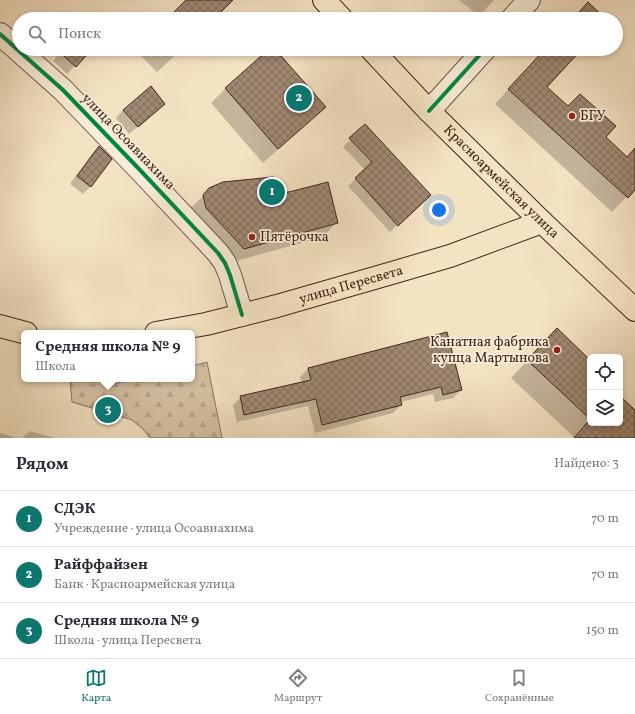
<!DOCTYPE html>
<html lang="ru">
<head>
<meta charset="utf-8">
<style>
  :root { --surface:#fff; --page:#f7f7f7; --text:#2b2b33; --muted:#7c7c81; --line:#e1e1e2; --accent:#0f766e }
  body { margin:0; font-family:Vollkorn,serif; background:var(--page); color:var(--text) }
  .controls { position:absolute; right:12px; bottom:12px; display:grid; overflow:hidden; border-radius:6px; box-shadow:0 2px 6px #0003 }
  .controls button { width:36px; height:36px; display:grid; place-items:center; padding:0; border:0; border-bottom:1px solid var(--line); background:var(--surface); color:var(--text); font:20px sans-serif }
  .you { position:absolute; left:439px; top:210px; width:14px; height:14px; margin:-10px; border:3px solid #fff; border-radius:50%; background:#1a73e8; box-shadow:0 0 0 6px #1a73e833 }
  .badge { display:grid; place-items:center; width:26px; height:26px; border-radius:50%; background:var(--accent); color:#fff; font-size:13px; font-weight:700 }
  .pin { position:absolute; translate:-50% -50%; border:2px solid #fff; box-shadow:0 1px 4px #0006 }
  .popup { position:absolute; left:21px; top:330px; width:174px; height:52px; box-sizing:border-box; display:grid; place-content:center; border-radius:6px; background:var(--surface); filter:drop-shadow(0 1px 3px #0005); font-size:13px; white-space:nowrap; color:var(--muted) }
  .popup b { font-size:15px; color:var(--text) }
  .popup::after { content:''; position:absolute; left:50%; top:100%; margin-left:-8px; border:8px solid transparent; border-top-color:var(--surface) }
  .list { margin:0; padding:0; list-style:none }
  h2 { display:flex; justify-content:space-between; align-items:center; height:52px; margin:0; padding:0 16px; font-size:17px }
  h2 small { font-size:13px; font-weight:400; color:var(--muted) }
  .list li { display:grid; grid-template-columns:26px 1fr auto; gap:12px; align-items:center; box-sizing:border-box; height:56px; padding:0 16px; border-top:1px solid var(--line) }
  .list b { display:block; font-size:15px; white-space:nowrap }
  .list p { margin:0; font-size:13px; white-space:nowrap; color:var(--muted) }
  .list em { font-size:13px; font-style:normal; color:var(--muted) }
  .icon { flex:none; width:22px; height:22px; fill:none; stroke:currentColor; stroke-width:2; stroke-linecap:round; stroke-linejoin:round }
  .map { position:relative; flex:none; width:635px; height:438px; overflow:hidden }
  .search { position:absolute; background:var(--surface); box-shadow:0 2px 6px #0003; left:12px; right:12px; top:12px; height:44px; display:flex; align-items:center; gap:10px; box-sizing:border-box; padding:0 14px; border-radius:22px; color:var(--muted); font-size:15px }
  .sheet { height:220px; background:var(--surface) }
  nav { display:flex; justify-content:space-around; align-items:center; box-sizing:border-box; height:56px; border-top:1px solid var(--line); background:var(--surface); font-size:11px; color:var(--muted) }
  nav a { display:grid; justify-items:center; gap:2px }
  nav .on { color:var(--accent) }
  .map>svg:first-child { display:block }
  .forest { fill:url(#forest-firs); stroke:#8c7460 }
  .shadow { fill:#0003 }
  .building { fill:url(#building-cross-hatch); stroke:#42261a }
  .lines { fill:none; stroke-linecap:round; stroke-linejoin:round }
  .minor-casing { stroke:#6e5544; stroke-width:24 }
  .major-casing { stroke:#42261a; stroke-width:24 }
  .minor { stroke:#f8edd8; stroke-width:22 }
  .major { stroke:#f4e3c3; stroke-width:22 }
  .cycleway-casing { stroke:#f8edd8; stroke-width:6 }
  .cycleway { stroke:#00873e; stroke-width:4 }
  .poi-dot { fill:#8f2418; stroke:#f8edd8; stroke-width:1.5 }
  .labels { text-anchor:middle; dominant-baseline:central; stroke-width:3.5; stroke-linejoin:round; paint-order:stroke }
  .poi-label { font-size:14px; fill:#42261a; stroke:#f8edd8; text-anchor:start }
  .street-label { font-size:14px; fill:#42261a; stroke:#f8edd8 }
</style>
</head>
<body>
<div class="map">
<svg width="635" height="438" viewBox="0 0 635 438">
  <defs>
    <pattern id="forest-firs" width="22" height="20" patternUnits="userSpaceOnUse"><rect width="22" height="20" fill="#d6c3a6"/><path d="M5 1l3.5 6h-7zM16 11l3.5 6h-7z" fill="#b9a78e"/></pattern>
    <pattern id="building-cross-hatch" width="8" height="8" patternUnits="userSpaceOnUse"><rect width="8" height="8" fill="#9f8872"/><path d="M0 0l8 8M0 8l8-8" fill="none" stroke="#836f5d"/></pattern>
  </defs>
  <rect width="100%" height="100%" fill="#f4e3c3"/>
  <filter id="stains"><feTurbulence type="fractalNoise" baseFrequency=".005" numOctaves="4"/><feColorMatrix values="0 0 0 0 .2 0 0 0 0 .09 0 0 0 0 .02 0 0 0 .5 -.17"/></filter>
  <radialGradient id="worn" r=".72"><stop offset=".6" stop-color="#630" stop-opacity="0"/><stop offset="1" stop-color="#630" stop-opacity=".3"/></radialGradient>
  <path class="forest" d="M207 362 222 438H150L143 429 132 420 72 402 70 380 117 383 134 379H192V366Z"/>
  <path class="shadow" d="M459 0H494L479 16Z
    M64 49H91L67 74 53 61Z
    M138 49H182L157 72 136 51Z
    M271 49H274L325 107 310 121 263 163 211 103 225 89Z
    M545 49H580L545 87 627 157 635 148V188L612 212 495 104Z
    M164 104 156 112 129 134 116 118 123 110Z
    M365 126 422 203 390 232 348 186 365 170 343 147Z
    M99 147 91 186 83 194 70 184 91 155Z
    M210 189 276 196 337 222 323 237 229 263 189 210Z
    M446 333 461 390 453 398 435 402 433 394 400 402 401 405 393 413 315 433 308 406 237 422 233 405 241 397 302 383 300 377 308 369Z
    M540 347 590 361V423H620V398L635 411V438H573L574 437 511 378Z
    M30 431 55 438H22Z
    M0 433 17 438H0Z"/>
  <path class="building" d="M186 0H233L214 19H167Z
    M588 2 606 19H573Z
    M56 49H92L76 67Z
    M269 49H275L326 107 278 149 225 88Z
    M545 49H582L547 87 568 106 580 94 616 126 606 137 627 157 635 148V190L628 198 508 89Z
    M151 86 165 104 138 127 123 110Z
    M365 124 431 195 398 226 355 178 372 162 349 138Z
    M99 146 112 159 91 187 77 176Z
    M273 177 277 195 328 182 338 223 244 249 206 208 203 195 209 188 223 182Z
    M557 328 590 360V419L527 360Z
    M447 332 462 390 443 395 441 387 400 397 402 405 322 425 316 399 244 415 240 396 311 380 308 368Z
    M620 396 635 410V438H574L587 423H620Z"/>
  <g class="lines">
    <g class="minor-casing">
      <path id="minor" d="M512 19 529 0
        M0 34 63 90 140 170 218 253 225 263 230 275 242 315
        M429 111 485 49"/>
    </g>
    <g class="major-casing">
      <g id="major">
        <path d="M324 0 342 19"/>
        <path id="s1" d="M371 49 429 111 542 222 635 310"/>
        <path d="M0 326 26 333"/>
        <path id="s2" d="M156 333 206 324 277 306 385 275 450 256 542 222"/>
      </g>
    </g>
    <use href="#minor" class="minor"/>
    <use href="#major" class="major"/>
    <g class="cycleway-casing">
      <path id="cycleway" d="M0 34 63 90 140 170 218 253 225 263 230 275 242 315
        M429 111 485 49"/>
    </g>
    <use href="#cycleway" class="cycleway"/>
  </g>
  <g class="poi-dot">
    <circle cx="572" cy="116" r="4"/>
    <circle cx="252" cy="237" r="4"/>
    <circle cx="557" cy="350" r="4"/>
  </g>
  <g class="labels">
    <g class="poi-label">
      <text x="580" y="116">БГУ</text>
      <text x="260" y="237">Пятёрочка</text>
      <text x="549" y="342" text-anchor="end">Канатная фабрика<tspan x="549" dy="16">купца Мартынова</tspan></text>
    </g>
    <g class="street-label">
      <text transform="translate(128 142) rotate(46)">улица Осоавиахима</text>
      <text stroke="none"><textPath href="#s1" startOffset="186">Красноармейская улица</textPath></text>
      <text stroke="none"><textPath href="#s2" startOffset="201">улица Пересвета</textPath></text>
    </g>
  </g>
  <rect width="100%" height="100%" filter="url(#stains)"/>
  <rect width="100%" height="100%" fill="url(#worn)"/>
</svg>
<div class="controls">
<button><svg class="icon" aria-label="locate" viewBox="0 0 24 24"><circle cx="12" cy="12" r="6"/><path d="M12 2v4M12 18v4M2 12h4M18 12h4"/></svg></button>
<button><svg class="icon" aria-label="layers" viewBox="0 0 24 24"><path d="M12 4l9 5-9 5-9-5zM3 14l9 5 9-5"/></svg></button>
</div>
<div class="you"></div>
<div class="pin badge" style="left:272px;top:192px">1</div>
<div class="pin badge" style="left:299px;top:98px">2</div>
<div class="pin badge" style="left:108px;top:410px">3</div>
<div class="popup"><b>Средняя школа № 9</b>Школа</div>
<div class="search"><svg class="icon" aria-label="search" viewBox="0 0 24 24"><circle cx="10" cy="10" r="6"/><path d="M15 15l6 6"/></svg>Поиск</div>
</div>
<section class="sheet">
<h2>Рядом<small>Найдено: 3</small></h2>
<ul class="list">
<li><span class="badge">1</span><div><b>СДЭК</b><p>Учреждение · улица Осоавиахима</p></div><em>70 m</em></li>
<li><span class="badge">2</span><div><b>Райффайзен</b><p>Банк · Красноармейская улица</p></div><em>70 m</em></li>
<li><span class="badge">3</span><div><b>Средняя школа № 9</b><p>Школа · улица Пересвета</p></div><em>150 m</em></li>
</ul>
</section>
<nav>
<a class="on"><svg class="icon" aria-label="map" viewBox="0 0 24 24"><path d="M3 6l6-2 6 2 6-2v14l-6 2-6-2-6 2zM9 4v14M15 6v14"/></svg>Карта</a>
<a><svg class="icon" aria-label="directions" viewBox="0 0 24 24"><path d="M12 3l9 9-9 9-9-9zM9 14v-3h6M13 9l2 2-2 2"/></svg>Маршрут</a>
<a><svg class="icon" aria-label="saved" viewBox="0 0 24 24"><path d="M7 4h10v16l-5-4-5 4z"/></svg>Сохранённые</a>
</nav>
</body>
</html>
